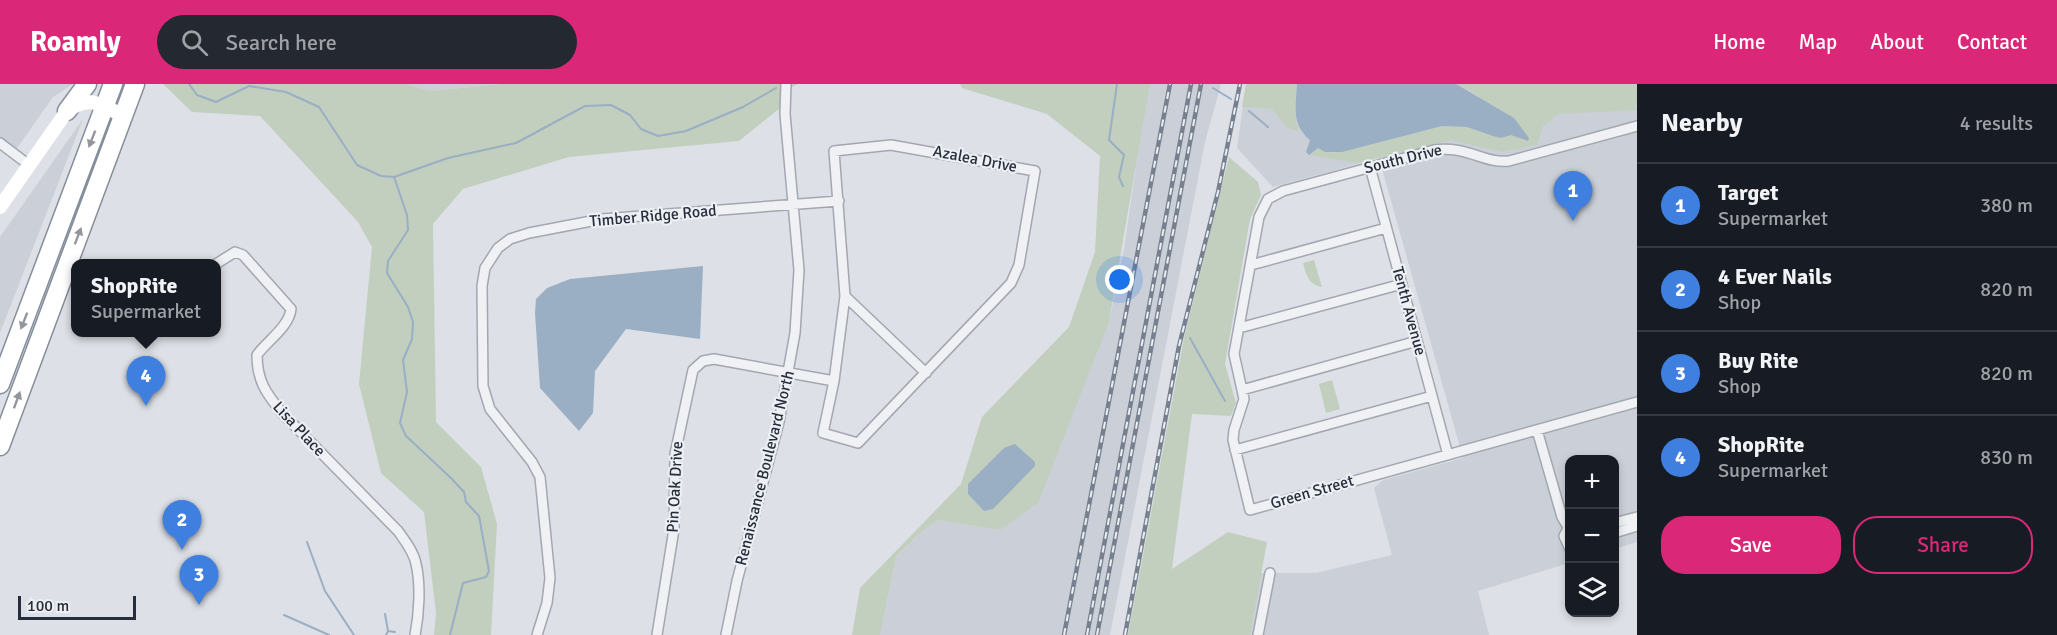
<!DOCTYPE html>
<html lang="en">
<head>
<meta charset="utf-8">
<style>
  :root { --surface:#171b24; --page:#242831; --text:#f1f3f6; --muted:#9ea1a6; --line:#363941; --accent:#db2777 }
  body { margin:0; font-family:Signika,sans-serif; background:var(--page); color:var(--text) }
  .controls { position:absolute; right:18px; bottom:18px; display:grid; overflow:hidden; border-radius:12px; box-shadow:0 3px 9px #0003 }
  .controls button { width:54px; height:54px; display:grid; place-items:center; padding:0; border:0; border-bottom:2px solid var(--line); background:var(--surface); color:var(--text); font:30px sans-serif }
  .scale { position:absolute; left:18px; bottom:15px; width:118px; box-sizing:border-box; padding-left:6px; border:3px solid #272e3b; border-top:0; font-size:16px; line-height:21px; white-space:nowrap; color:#272e3b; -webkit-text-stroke:4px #eceff4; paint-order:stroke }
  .you { position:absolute; left:1120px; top:196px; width:21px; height:21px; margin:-15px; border:4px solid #fff; border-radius:50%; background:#1a73e8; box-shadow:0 0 0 9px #1a73e833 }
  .badge { display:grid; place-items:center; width:39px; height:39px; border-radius:50%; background:var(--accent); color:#fff; font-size:20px; font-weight:700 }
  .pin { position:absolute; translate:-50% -50px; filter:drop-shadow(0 2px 3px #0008) }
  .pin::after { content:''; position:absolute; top:32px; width:21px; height:18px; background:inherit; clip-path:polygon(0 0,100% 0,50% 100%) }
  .popup { position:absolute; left:71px; top:175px; width:150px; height:78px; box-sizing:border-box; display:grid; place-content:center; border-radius:12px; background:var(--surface); filter:drop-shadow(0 2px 4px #0005); font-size:20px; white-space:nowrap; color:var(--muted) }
  .popup b { font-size:22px; color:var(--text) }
  .popup::after { content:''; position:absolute; left:50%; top:100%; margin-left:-12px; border:12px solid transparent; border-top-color:var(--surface) }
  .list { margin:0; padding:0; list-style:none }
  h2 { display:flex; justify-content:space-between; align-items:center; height:78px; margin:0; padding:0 24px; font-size:26px }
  h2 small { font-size:20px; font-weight:400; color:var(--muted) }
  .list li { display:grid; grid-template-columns:39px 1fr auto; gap:18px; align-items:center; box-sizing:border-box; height:84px; padding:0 24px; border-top:2px solid var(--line) }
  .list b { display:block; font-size:22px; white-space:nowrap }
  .list p { margin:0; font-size:20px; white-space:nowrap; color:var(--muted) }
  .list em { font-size:20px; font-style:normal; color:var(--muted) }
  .actions { display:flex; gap:12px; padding:18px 24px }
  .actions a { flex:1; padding:14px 0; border:2px solid var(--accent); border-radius:24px; text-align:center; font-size:21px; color:var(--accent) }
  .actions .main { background:var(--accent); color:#fff }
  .icon { flex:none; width:33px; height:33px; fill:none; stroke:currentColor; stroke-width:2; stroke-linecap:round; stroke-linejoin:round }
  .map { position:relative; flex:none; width:1637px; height:551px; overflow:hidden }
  header { display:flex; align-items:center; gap:36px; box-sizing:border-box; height:84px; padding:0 30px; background:var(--accent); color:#fff }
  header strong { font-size:28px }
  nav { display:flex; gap:33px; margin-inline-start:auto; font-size:21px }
  .search { width:420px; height:54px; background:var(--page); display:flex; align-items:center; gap:15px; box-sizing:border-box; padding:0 21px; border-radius:33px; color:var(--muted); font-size:22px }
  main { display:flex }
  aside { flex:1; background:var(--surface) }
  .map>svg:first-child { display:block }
  .built { fill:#cbcfd7 }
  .green { fill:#c2cfbe }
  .water { fill:#9aaec4 }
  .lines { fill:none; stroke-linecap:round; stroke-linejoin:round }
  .stream { stroke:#9aaec4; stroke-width:2 }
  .street-casing { stroke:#a3a7af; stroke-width:12 }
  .highway-casing { stroke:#858e9b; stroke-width:21 }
  .street { stroke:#eff1f4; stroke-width:9 }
  .secondary { stroke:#fff; stroke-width:14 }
  .highway { stroke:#fff; stroke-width:18 }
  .rail-casing { stroke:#77808e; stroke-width:4.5 }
  .rail { stroke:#eceff4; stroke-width:2; stroke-dasharray:7; stroke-linecap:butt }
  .oneway { fill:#93969d }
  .labels { text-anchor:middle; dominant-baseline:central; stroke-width:4.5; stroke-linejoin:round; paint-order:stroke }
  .street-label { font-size:16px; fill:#272e3b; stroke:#eceff4 }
</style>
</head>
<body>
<header>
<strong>Roamly</strong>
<div class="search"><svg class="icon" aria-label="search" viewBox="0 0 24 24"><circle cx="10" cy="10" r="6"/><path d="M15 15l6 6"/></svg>Search here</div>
<nav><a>Home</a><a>Map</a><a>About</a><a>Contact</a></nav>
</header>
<main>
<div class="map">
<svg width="1637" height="551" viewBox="0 0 1637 551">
  <rect width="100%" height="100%" fill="#dde0e6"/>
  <path class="built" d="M0 0H96H73L53 13 15 67 0 57Z
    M406 0H501L430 7Z
    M1148 0H1221L1205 58 1110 551H880L896 473 917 452 937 436 1000 446 1109 238 1124 165Z
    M1246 0H1626L1637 4V458L1615 465 1614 376H1570L1569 479 1478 507 1489 551H1128L1140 489H1316L1392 471 1374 404 1383 396 1463 374 1379 74 1273 103 1237 64Z
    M83 35 0 249V153Z"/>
  <path class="green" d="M163 0H406L430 7 501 0H798L784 7 786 19 739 57 569 73 463 105 433 140 436 338 481 383 497 440 491 551H434L436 529 424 428 381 389 359 300 372 163 358 138 260 32 192 28Z
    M960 0H1150L1109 238 1038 419 1000 446 937 436 917 452 896 473 880 551H852L860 504 961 400 982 333 1069 243 1095 168 1100 72 1047 30 962 4Z
    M1246 0H1297L1296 38 1299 47 1288 44 1272 25 1242 23Z
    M1456 0H1637V26L1559 30 1543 42 1537 61 1502 68 1451 56 1357 79 1309 71 1318 64 1333 69 1342 68 1442 42 1467 43 1501 54 1511 51 1529 54 1471 7Z
    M1229 73 1258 98 1261 111 1250 135 1225 280 1236 319 1231 332 1192 330 1172 485 1228 448 1267 458 1250 551H1128L1184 254Z
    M1314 176 1322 203C1309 201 1306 191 1303 179Z
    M1332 296 1340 325 1326 329 1319 300Z"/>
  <path class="water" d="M1297 0H1456L1514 34 1529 54 1528 57 1511 51 1501 54 1493 52 1467 43 1442 42 1342 68H1325L1318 64 1309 71 1306 68 1310 56C1291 40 1296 23 1297 0Z
    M703 182 700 255 626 245 595 287 593 329 579 347 540 304 535 229 536 215 547 204 570 195Z
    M1015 360 1035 378V382L993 425 984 427 968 410V400L1004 364Z"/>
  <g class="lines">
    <path class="stream" d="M189 0 197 11 216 18 249 2 286 8 319 23 357 81 381 92 394 93 448 74 516 59 585 22 611 21 630 31 641 45 658 52 686 47 743 23 776 4
      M1117 0 1109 56 1124 71 1119 93 1123 102
      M1213 4 1231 15
      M1249 27 1268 43
      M394 93 407 131 408 146 388 177 387 189 408 223 413 238 412 255 403 276 407 308 400 339 406 352 451 394 464 408 466 418 479 432 489 487 486 493 463 499 450 551
      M1190 254 1225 317
      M307 458 325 507 354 551
      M385 530 388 547
      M284 531 329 551
      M386 551 388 547 395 548"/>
    <g class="street-casing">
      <path id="street" d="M1637 42 1509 77C1484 80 1467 61 1434 66L1283 107 1268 115 1259 133 1234 270 1244 315 1234 346 1233 356 1250 426 1637 318
        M0 59 29 81
        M891 61 1035 87 1019 181 1011 199 858 359 823 349 834 297 845 212 834 67Z
        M1370 83 1448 371
        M216 180 235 168 243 171 291 225C289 243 267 257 257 271 257 297 266 309 282 329L398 447C405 457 414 468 416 480 421 501 419 531 415 551
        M1251 181 1386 144
        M845 212 926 289
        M1239 244 1402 200
        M1242 306 1417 257
        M1537 346 1562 433 1568 443
        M1235 366 1432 312
        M1614 439 1637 433
        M1570 441 1564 452 1570 465
        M1614 449 1637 442
        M537 551 547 519 550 494 540 393 532 378 490 325 483 302 482 202 485 184 498 164 510 155 529 149 602 135 839 117
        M657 551 674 445 675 370 693 286 703 277 714 275 834 297
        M726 551 737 497 779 338 795 249 799 186 785 30 786 0
        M1258 551 1270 489"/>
    </g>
    <g class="highway-casing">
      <path id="highway" d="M67 27 87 0
        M0 300 113 0
        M0 362 135 0"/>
    </g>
    <use href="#street" class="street"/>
    <path class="secondary" d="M0 123 67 27C91 10 100 21 124 32"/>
    <use href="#highway" class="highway"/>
    <g class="rail-casing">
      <path id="rail" d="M1064 551 1170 0
        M1087 551 1191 0
        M1097 551 1201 0
        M1125 551 1179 262 1218 108 1240 0"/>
    </g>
    <use href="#rail" class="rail"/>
  </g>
  <defs><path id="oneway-solid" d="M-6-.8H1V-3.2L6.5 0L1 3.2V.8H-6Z" transform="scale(1.5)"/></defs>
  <g class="oneway">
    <use href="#oneway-solid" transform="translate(92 55) rotate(111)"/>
    <use href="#oneway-solid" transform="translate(78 152) rotate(-69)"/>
    <use href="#oneway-solid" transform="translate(24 237) rotate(111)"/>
    <use href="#oneway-solid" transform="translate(17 316) rotate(-70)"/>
  </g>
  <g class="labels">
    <g class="street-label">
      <text transform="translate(975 75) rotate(11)">Azalea Drive</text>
      <text transform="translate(1403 75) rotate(-14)">South Drive</text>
      <text transform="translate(653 132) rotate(-5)">Timber Ridge Road</text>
      <text transform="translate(1409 227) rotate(75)">Tenth Avenue</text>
      <text transform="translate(299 345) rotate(47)">Lisa Place</text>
      <text transform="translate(765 384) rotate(-76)">Renaissance Boulevard North</text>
      <text transform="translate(675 403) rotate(-87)">Pin Oak Drive</text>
      <text transform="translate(1312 408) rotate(-16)">Green Street</text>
    </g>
  </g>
</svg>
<div class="controls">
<button>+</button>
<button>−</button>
<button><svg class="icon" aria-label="layers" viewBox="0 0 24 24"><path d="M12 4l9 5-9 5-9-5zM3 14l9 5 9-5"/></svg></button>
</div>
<div class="scale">100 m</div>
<div class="you"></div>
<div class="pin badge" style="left:1573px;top:137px;background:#3f7fe0">1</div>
<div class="pin badge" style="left:182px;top:466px;background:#3f7fe0">2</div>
<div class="pin badge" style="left:199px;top:521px;background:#3f7fe0">3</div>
<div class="pin badge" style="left:146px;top:322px;background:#3f7fe0">4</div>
<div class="popup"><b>ShopRite</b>Supermarket</div>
</div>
<aside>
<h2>Nearby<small>4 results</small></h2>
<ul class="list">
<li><span class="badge" style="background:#3f7fe0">1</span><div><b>Target</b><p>Supermarket</p></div><em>380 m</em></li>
<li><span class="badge" style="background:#3f7fe0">2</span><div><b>4 Ever Nails</b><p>Shop</p></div><em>820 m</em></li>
<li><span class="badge" style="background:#3f7fe0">3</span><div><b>Buy Rite</b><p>Shop</p></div><em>820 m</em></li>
<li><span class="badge" style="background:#3f7fe0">4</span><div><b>ShopRite</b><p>Supermarket</p></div><em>830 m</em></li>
</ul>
<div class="actions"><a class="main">Save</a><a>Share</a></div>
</aside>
</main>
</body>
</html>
